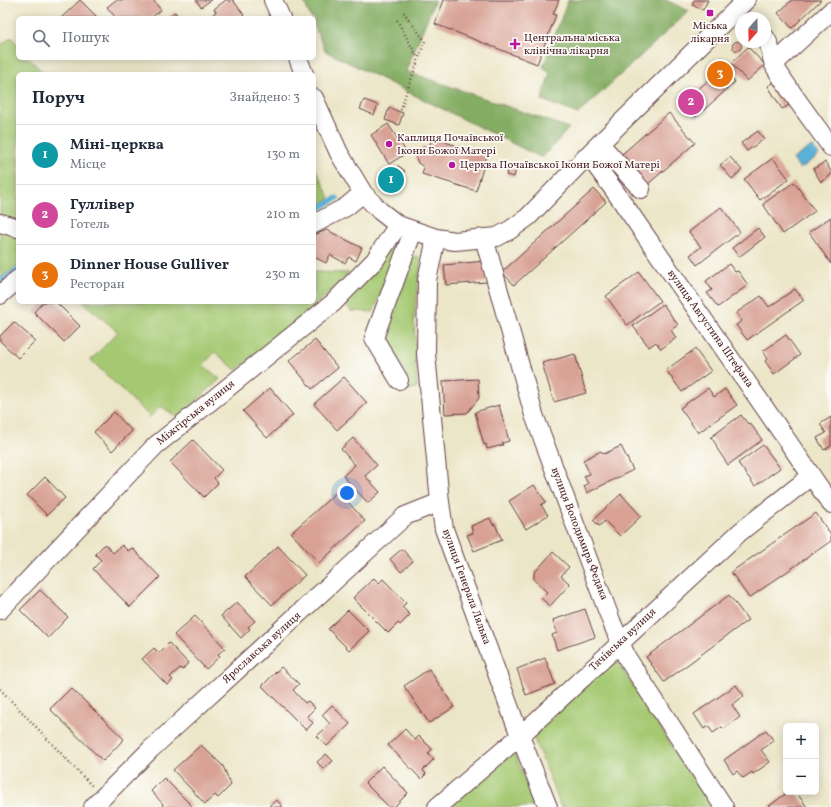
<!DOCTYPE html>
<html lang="uk">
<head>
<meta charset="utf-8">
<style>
  :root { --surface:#fff; --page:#f6f6f7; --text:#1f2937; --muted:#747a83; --line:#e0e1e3; --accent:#1a73e8 }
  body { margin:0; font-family:Vollkorn,serif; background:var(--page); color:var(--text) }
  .controls { position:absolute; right:12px; bottom:12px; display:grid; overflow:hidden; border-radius:6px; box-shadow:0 2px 10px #0003 }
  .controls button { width:36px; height:36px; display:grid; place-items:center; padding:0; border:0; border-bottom:1px solid var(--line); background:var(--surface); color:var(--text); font:20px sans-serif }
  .compass { position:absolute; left:735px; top:12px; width:36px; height:36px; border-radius:50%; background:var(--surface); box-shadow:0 2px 10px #0003; rotate:200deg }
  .you { position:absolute; left:347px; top:493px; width:14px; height:14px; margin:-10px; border:3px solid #fff; border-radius:50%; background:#1a73e8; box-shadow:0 0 0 6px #1a73e833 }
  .badge { display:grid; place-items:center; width:26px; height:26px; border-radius:50%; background:var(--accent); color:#fff; font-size:13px; font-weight:700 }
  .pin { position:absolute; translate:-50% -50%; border:2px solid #fff; box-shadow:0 1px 4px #0006 }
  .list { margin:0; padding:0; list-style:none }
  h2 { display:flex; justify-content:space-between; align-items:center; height:52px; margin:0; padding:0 16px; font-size:17px }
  h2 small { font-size:13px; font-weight:400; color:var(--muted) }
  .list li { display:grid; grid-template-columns:26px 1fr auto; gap:12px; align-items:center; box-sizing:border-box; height:60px; padding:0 16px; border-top:1px solid var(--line) }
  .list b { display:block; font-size:15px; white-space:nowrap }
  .list p { margin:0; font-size:13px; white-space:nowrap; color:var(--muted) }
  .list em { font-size:13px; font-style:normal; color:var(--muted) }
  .icon { flex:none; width:22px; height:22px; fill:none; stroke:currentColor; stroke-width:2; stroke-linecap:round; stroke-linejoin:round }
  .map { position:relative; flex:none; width:831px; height:807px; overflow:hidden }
  .search { position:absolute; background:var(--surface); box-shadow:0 2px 10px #0003; left:16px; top:16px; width:300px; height:44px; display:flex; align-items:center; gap:10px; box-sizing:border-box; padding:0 14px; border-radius:6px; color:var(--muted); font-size:15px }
  .panel { position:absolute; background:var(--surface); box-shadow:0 2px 10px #0003; left:16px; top:72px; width:300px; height:232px; border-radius:6px }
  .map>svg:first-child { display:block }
  .green { fill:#a5c972; stroke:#78744e }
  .forest { fill:#84ad64; stroke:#676648 }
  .water { fill:#5ab1d7; stroke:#526881 }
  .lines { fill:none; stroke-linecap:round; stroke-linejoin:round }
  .stream { stroke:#5ab1d7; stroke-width:5 }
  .building { fill:#d8a194 }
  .minor-casing { stroke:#623d43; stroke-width:20 }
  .path { stroke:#623d43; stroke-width:2.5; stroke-dasharray:1 3; stroke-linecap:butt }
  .minor { stroke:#fff; stroke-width:18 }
  .poi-dot { fill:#b5179e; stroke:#fdfcf7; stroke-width:1.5 }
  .labels { text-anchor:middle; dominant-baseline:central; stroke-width:3.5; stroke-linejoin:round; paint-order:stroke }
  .poi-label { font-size:11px; fill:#4a1f2b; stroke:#fdfcf7; text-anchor:start }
  .street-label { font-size:11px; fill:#4a1f2b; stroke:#fdfcf7 }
</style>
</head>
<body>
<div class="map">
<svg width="831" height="807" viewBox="0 0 831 807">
  <rect width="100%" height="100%" fill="#fdfcf7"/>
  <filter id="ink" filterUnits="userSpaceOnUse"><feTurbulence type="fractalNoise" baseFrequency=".025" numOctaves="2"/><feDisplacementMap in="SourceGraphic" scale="8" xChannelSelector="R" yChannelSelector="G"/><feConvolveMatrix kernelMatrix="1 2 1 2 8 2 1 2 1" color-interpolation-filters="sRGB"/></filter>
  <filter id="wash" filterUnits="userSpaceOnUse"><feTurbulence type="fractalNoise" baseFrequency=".012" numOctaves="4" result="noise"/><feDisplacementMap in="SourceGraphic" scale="16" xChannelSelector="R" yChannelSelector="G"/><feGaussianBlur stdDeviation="0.9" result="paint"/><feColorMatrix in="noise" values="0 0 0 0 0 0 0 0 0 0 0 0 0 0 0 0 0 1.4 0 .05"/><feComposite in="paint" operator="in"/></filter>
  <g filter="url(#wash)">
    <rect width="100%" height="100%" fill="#ece6c8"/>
    <path class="green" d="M11 37 18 45V58H29L44 74H18V223L0 216V46Z
      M314 166 330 198 314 209Z
      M0 228 18 233V266L0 278Z
      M396 247 398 252 373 312 351 311 342 300 387 251Z
      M418 256 421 261 414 315 417 388 402 391 400 383 407 375 384 335 408 264 413 257Z
      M314 272 349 273 301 319 236 370 215 352 203 365 220 379 178 418 161 406 150 417 91 360 118 332 83 302H314Z
      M615 658 710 805 707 807H561L533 736Z
      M514 751 535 807H449Z"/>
    <path class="forest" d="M303 0H435L406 71 569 128 542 158 325 51 314 25V18H311Z
      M568 0H666L689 11 578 114 542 100 550 72 543 67Z"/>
    <path class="water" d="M812 146 819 155 800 169 793 159Z"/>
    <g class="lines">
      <path class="stream" d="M314 211 337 198
        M0 281 18 270"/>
    </g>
    <g id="blocks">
      <path class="building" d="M80 0 98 18H61Z
        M116 0H153L161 10 151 18H116L107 7Z
        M196 0H211L201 7Z
        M226 0H229L230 2 233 0 244 15 240 18H214L212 15 216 12 214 9Z
        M444 0H559L553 14 556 15 537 64 435 24Z
        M694 0H708L703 10 692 5Z
        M792 0H821L792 28 778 13Z
        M175 12 179 18H167Z
        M732.5 46a4.5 4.5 0 1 1 9 0a4.5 4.5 0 1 1-9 0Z
        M748 47 765 65 747 81 731 63Z
        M723 68 735 82 696 117 683 102Z
        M775 82 789 105 782 109 768 86Z
        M364 100 378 105 374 115 360 109Z
        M389 108 403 113 399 125 385 120Z
        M669 113 695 143 647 185 621 155Z
        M388 124 407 153 389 164 371 135Z
        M758 131 764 139 747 151 741 143Z
        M432 138 487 155 476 191 422 174 424 167 418 163 416 158 417 153 423 147H429Z
        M730 157 742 170 732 179 720 165Z
        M773 158 789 179 760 200 744 179Z
        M825 162 831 171V175L821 182 813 169Z
        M398 166 405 171 399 178 393 172Z
        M509 167 516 169 514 177 506 175Z
        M794 182 815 211 783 234 763 204Z
        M594 189 606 202 514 285 502 272Z
        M721 207 740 232 697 265 690 255 701 247 689 232Z
        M831 217V264L809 232Z
        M758 228 765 237 739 257 732 248Z
        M327 230 362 248 356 261 349 257 345 263 330 255 326 263 314 257V235Z
        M485 261 487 282 446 285 444 265Z
        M729 264 735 272 738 271 748 285 718 307 707 293 712 290 706 281Z
        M639 272 660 301 627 325 606 296Z
        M795 289 804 300 747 340 736 325 742 321 736 313 761 296 769 307Z
        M43 302H56L80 326 64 342 34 312Z
        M663 304 678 325 671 330 676 338 661 349 656 342 649 347 633 326Z
        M14 322 35 341 18 358 0 341V336Z
        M786 335 800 355 774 374 765 361 768 359 763 351Z
        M315 340 338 368 312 389 289 361Z
        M695 349 711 371 682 392 666 370Z
        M575 354 586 393 554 402 542 363Z
        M344 377 367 403 337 430 314 404Z
        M478 379 479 398 467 413 445 414 443 381Z
        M270 388 293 415 267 438 243 411Z
        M708 388 714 397 725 389 737 405 698 433 680 408Z
        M499 405 509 441 502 443 503 445 487 449 486 444 484 445 475 412Z
        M114 412 132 431 112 451 94 432Z
        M741 415 748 424 750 423 762 440 728 465 716 447 717 446 711 437Z
        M831 417V446L824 450 817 438 826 433 820 424Z
        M353 438 377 465 365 476 380 492 368 503 343 476 355 465 341 449Z
        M193 440 222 470 214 478 218 483 204 497 170 462Z
        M763 445 780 468 755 486 738 463Z
        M621 446 633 470 587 493 584 486 588 484 584 476 590 474 583 460 601 451 604 454Z
        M45 477 65 498 47 515 27 495Z
        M534 485 546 502 541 505 548 515 526 529 509 501Z
        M338 491 365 521 319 563 291 533Z
        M621 494 641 516 620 536 605 521 599 526 593 520Z
        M816 513 831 535V541L749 598 731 572Z
        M490 518 493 525 495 524 502 540 474 551 467 535 473 533 471 526Z
        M105 544 113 553 122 545 128 551 132 548 160 577 130 607 93 569 101 560 95 554Z
        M278 546 305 575 272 605 245 577Z
        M402 549 413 561 401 572 390 559Z
        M553 552 569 567 561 576 570 584 550 606 541 598 547 592 534 580V573Z
        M374 578 379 583 383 579 406 603 402 607 410 615 400 625 398 623 388 633 353 598Z
        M40 590 68 617 48 638 20 610Z
        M729 595 748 620 664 682 646 657Z
        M237 602 255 621 248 627 250 629 241 638 221 616Z
        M585 609 595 637 557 650 552 635 557 633 553 620Z
        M348 610 369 631 349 650 328 629Z
        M195 616 225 648 218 654 220 656 206 669 174 635Z
        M169 643 188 663 182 670 180 668 170 677 173 680 167 685 142 659 154 648 159 653Z
        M545 658 555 684 526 695 517 669Z
        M281 667 299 684 293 690 305 703 308 701 315 708 307 716 313 723 306 730 262 686Z
        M429 669 454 707 429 723 404 686Z
        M736 685 744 696 732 705 740 717 724 729 722 727 713 733 708 726 704 729 694 714Z
        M71 688 124 739 103 761 50 709Z
        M332 705 350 724 327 746 317 736 330 724 322 715Z
        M405 729 415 740 419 736 432 749 428 754 434 759 423 770 426 774 421 779 388 745Z
        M766 730 774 741 761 750 770 762 753 774 752 772 743 778 737 771 733 774 724 760Z
        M201 745 223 766 231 785 218 798 215 795 205 804 173 770Z
        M326 754 333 761 323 769 317 762Z
        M382 766 408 793 394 807H389L365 783Z
        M164 778 193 807H162L163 804 151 791Z
        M788 792H796L807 807H768Z
        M277 800 283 807H270L269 806Z"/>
    </g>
  </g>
  <g filter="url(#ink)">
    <use href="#blocks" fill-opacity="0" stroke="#623d43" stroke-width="1"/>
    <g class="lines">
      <g class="minor-casing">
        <path id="minor" d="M273 0 281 18
          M765 37C772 45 770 58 775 67 792 95 812 120 831 147
          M298 58 304 74
          M774 64 831 11
          M314 98 339 153 363 193 380 211 398 225 436 238 455 241 497 237 510 230 528 217 588 155 746 0
          M600 144 641 189
          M588 155 614 190 831 504
          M0 223 18 228
          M314 224 346 207 363 193
          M436 238 427 280 426 354 440 502 444 529 520 736 548 807
          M484 238 534 415 612 623 627 658 724 807
          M0 295 18 279
          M399 380 374 338 413 231
          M0 610 155 446 333 303 375 260 398 225
          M93 807 151 749 405 516 440 502
          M437 807 520 736 740 532 811 476"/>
      </g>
      <path class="path" d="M397 20 418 58
        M401 110 405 96 425 41 402 10
        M0 689 92 786"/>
      <use href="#minor" class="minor"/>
    </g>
  </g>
  <g class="poi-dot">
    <rect x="706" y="9" width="8" height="8" rx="2"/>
    <path d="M513 38h4v4h4v4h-4v4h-4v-4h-4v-4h4z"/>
    <circle cx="389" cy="144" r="4"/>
    <circle cx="452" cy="165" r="4"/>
  </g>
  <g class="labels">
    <g class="poi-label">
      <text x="710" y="26" text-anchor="middle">Міська<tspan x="710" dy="13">лікарня</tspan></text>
      <text x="524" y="38">Центральна міська<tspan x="524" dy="13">клінічна лікарня</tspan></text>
      <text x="397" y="138">Каплиця Почаївської<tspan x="397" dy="13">Ікони Божої Матері</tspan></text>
      <text x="460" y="165">Церква Почаївської Ікони Божої Матері</text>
    </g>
    <g class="street-label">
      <text transform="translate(710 329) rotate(55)">вулиця Августина Штефана</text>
      <text transform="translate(196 413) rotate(-39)">Міжгірська вулиця</text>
      <text transform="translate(579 534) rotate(69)">вулиця Володимира Федака</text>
      <text transform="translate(466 587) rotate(70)">вулиця Генерала Лялька</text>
      <text transform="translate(623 640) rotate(-43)">Тячівська вулиця</text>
      <text transform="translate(262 648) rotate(-42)">Ярославська вулиця</text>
    </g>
  </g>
</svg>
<div class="controls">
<button>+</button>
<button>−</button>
</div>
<svg class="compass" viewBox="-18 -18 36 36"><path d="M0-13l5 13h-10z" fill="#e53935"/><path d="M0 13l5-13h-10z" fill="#747a83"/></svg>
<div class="you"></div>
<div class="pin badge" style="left:391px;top:180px;background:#0f9aa8">1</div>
<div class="pin badge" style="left:691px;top:102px;background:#d1479c">2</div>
<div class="pin badge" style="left:720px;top:74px;background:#e8710a">3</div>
<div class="search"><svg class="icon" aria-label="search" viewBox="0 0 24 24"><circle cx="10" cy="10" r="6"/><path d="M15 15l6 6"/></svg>Пошук</div>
<section class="panel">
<h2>Поруч<small>Знайдено: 3</small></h2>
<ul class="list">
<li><span class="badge" style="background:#0f9aa8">1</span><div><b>Міні-церква</b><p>Місце</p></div><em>130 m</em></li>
<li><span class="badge" style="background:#d1479c">2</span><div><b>Гуллівер</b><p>Готель</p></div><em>210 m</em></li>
<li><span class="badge" style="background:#e8710a">3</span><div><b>Dinner House Gulliver</b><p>Ресторан</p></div><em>230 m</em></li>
</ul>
</section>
</div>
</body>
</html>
